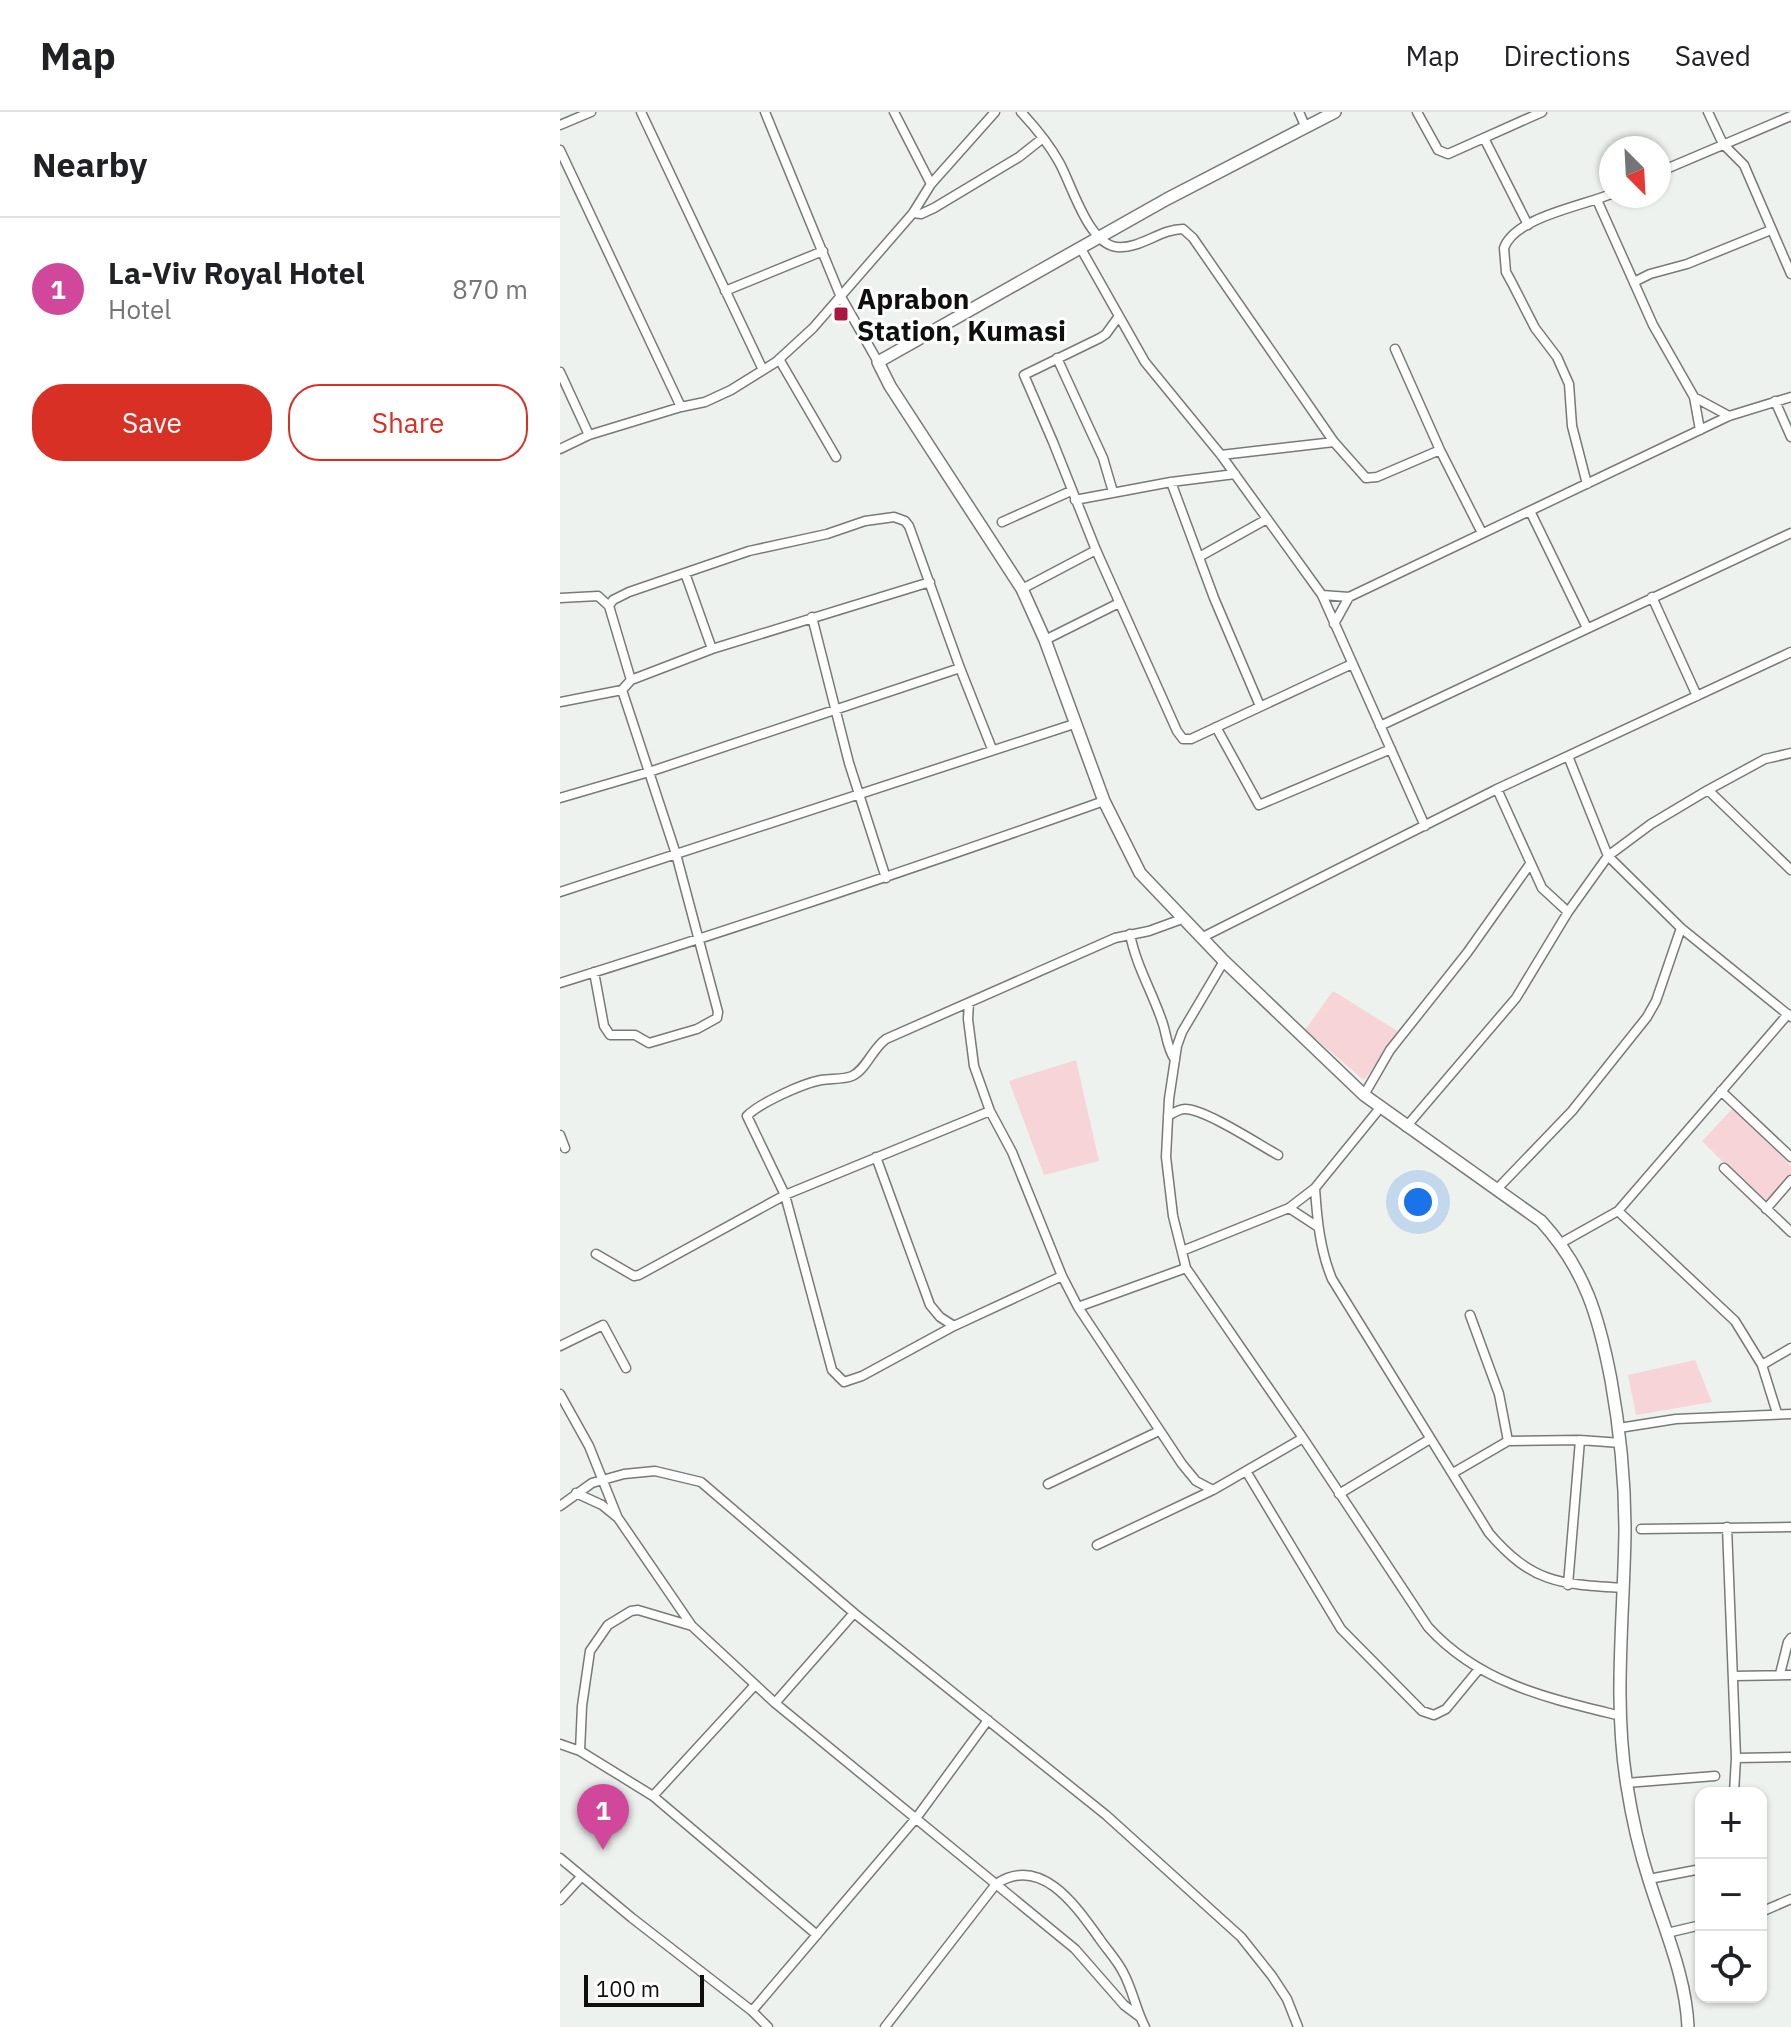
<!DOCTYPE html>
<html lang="en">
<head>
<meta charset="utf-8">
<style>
  :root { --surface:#fff; --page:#f6f6f6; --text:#202124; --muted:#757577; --line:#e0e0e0; --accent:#d93025 }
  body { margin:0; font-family:"IBM Plex Sans",sans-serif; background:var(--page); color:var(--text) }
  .controls { position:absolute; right:24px; bottom:24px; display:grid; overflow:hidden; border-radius:16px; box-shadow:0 2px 6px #0004 }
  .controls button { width:72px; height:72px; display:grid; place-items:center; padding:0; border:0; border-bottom:2px solid var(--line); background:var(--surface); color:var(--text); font:40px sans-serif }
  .compass { position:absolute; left:1039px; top:24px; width:72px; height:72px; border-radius:50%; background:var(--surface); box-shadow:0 2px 6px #0004; rotate:156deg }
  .scale { position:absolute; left:24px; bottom:20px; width:120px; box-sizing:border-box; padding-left:8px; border:4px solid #0e0f0e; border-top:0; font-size:22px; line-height:28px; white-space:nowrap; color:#0e0f0e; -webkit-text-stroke:6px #fff; paint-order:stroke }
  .you { position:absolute; left:858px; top:1090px; width:28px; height:28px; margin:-20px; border:6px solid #fff; border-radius:50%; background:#1a73e8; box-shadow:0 0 0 12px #1a73e833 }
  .badge { display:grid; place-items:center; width:52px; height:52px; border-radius:50%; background:var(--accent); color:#fff; font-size:26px; font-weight:700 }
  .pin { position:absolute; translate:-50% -66px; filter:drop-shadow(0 2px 4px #0008) }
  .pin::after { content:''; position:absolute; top:42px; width:28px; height:24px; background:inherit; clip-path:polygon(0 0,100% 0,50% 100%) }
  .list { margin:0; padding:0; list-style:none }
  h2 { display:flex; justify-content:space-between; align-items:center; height:104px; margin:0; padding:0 32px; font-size:34px }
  h2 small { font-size:26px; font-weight:400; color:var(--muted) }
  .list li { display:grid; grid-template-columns:52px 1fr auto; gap:24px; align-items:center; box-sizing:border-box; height:144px; padding:0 32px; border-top:2px solid var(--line) }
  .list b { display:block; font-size:30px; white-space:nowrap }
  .list p { margin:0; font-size:26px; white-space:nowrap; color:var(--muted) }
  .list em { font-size:26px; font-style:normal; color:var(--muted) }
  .actions { display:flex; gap:16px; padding:24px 32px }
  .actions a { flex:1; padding:18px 0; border:2px solid var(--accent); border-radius:32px; text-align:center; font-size:28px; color:var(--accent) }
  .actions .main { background:var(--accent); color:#fff }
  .icon { flex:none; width:44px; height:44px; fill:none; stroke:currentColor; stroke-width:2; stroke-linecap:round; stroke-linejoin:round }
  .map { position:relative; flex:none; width:1231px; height:1915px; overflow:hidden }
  header { display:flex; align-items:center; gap:48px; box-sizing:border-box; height:112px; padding:0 40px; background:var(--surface); border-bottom:2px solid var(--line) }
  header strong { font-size:38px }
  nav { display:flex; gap:44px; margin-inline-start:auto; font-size:28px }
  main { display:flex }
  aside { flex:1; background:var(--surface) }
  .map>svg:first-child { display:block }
  .green { fill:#f6d4d7 }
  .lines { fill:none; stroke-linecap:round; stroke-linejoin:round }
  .street-casing { stroke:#777a77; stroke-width:11 }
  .secondary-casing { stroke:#777a77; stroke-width:14 }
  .street { stroke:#fff; stroke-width:8 }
  .secondary { stroke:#fff; stroke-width:11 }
  .poi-dot { fill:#aa1544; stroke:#fff; stroke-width:3 }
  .labels { text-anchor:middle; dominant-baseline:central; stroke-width:6; stroke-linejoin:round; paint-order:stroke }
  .poi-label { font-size:28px; font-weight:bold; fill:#0e0f0e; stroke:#fff; text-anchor:start }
</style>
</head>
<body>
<header>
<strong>Map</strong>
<nav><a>Map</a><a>Directions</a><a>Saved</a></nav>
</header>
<main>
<aside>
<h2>Nearby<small></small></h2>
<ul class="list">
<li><span class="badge" style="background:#d1479c">1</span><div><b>La-Viv Royal Hotel</b><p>Hotel</p></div><em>870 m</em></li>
</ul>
<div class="actions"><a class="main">Save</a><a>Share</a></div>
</aside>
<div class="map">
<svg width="1231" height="1915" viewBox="0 0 1231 1915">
  <rect width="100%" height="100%" fill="#eef2ef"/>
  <path class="green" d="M773 879 839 920 804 968 745 918Z
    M516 948 539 1049 484 1063 449 969Z
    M1173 996 1231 1054V1067L1205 1092 1142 1029Z
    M1135 1248 1152 1290 1076 1303 1068 1263Z"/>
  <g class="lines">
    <g class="street-casing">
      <path id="street" d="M81 0 203 258
        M205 0 280 183 318 250
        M334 0 371 72
        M461 0C475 15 489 32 499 50 512 73 528 132 557 135 581 137 600 117 623 117L633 126 774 330 806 366 817 365 880 338
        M739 0 746 16
        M857 0 878 38 888 42 982 0
        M1148 0 1163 32 1184 53 1231 162
        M0 13 31 0
        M924 26 968 113
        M0 38 121 295
        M1099 60 1231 4
        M1037 88 1093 213 1134 285 1140 318
        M353 101 361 102 374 96 459 45 483 26
        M520 135 585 250 661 343 762 483 865 714
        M1074 170 1090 162 1127 152 1211 118
        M165 179 263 139
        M559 204 546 222 540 226 464 263 493 330 536 438 617 619 623 627H631L792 552
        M835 237 880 338 922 421
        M497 246 543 346 553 380
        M219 247 276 345
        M0 260 29 323
        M1134 285 1169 304
        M1215 289 1231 325
        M0 337 29 323 121 295 145 290 171 278 216 250 253 216 353 101 371 72 435 0
        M661 343 774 330
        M611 370 654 486 700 594
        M1027 372 1012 314 1009 272 997 245 975 216 952 171 946 160 944 136C955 105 1023 94 1051 82
        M515 388 611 370 675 362
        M970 399 1027 516
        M442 410 511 379
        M639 445 707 407
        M125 461 152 537
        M462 477 536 438
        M762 483 789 485 1169 304 1231 285
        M1092 485 1137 584
        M0 486 38 484 49 494
        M252 505 289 651 326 766
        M774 512 789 485
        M485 528 559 491
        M71 568 49 494 53 488 69 480 189 439 267 422 305 409 334 405 345 409 349 414 400 556 432 637
        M0 590 62 578 71 568 152 537 370 470
        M820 614 1231 421
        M656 615 699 693 831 637
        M1008 644 1048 744 1121 816 1231 905
        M937 677 982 776 1008 800
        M1148 678 1205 647 1231 641
        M0 686 89 660 400 556
        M0 780 514 612
        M570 822C576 854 593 881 603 912 607 925 607 936 615 948
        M641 826 937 677 1231 540
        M664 849 622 920 617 934 609 987 606 1045 613 1104 626 1156 743 1326 868 1515C920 1572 988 1586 1061 1604
        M34 860 44 914 50 923H75L89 931 137 917 157 906 158 900 116 742 62 578
        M0 871C183 814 364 753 544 689
        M409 891 408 907 414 954 430 999 452 1040 502 1164 518 1195 622 1352 636 1369 653 1378 743 1326
        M1161 979 1231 1045
        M804 983 830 938 907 841 970 752
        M820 996 755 1076C757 1107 760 1138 772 1167L929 1421C972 1471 999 1472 1062 1476
        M608 1004C613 1001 619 997 625 997 645 997 698 1032 718 1043
        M846 1015 956 886 1008 800 1048 744 1091 712 1148 678 1231 758
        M0 1023 5 1036
        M316 1045 370 1193 380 1205 394 1214
        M1164 1056 1231 1120
        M938 1076 1012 999 1087 905 1096 889 1121 816
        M729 1096 758 1115
        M1206 1097 1231 1068
        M1058 1099 1175 1209 1202 1253 1217 1301
        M1001 1131 1058 1099 1228 902
        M622 1139 729 1096 755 1076
        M36 1142 74 1164 79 1163 225 1083 430 999
        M502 1164 394 1214 302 1264 284 1270 272 1258 225 1083 187 1004C200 991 241 972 261 968 271 966 282 968 292 964 306 958 312 937 326 927L555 826 589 819 622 807
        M518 1195 626 1156
        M910 1203 939 1282 948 1329
        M0 1234 43 1213 66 1256
        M1202 1253 1231 1236
        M0 1282 29 1334 57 1404
        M1059 1316 1116 1307 1231 1302
        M686 1359 781 1517 862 1599 874 1603 886 1597 919 1557
        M893 1361 948 1329 1020 1328 1061 1331
        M488 1372 599 1319
        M16 1381 42 1393 58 1406 132 1514 215 1591 515 1837 564 1893 580 1905
        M779 1382 870 1327
        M0 1394 32 1371 64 1362 95 1359 141 1370 294 1501 546 1703 681 1825 712 1864 727 1887 738 1915
        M1167 1415 1176 1646 1174 1681
        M1081 1417 1231 1415
        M537 1433 653 1378
        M1008 1473 1020 1328
        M1220 1562 1228 1530 1231 1526
        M1173 1564 1231 1563
        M215 1591 294 1501
        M0 1632 20 1639 93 1684 257 1823
        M20 1639 22 1594 30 1539 48 1513 71 1499 78 1498 132 1514
        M1176 1646 1231 1645
        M1066 1671 1155 1664
        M93 1684 195 1573
        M0 1746 72 1806 192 1899 208 1915
        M1089 1767 1141 1757
        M0 1788 21 1765
        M1201 1800 1231 1787
        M1107 1821 1141 1813
        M192 1899 357 1705 428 1608
        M325 1915 436 1772C481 1742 516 1794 539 1826 547 1838 558 1849 564 1862 573 1879 576 1898 585 1915"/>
    </g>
    <g class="secondary-casing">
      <path id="secondary" d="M775 0 607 87 318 250 330 274 462 477 485 528 544 689 580 761 664 849 804 983 981 1109C1025 1157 1039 1205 1051 1268 1060 1318 1065 1368 1065 1419 1064 1503 1053 1590 1067 1674 1072 1706 1079 1737 1089 1768 1104 1816 1126 1865 1128 1915"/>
    </g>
    <use href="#street" class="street"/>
    <use href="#secondary" class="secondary"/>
  </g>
  <rect class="poi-dot" x="273" y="194" width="16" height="16" rx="4"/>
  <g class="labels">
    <g class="poi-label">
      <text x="297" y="186">Aprabon<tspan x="297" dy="32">Station, Kumasi</tspan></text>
    </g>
  </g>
</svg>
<div class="controls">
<button>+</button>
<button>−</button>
<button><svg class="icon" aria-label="locate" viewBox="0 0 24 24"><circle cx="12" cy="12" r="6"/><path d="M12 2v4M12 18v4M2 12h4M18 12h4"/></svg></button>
</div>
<svg class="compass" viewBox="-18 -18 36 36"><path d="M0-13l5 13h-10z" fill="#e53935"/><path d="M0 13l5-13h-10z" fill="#757577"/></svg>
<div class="scale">100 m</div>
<div class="you"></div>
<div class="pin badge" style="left:43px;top:1738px;background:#d1479c">1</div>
</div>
</main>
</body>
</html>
